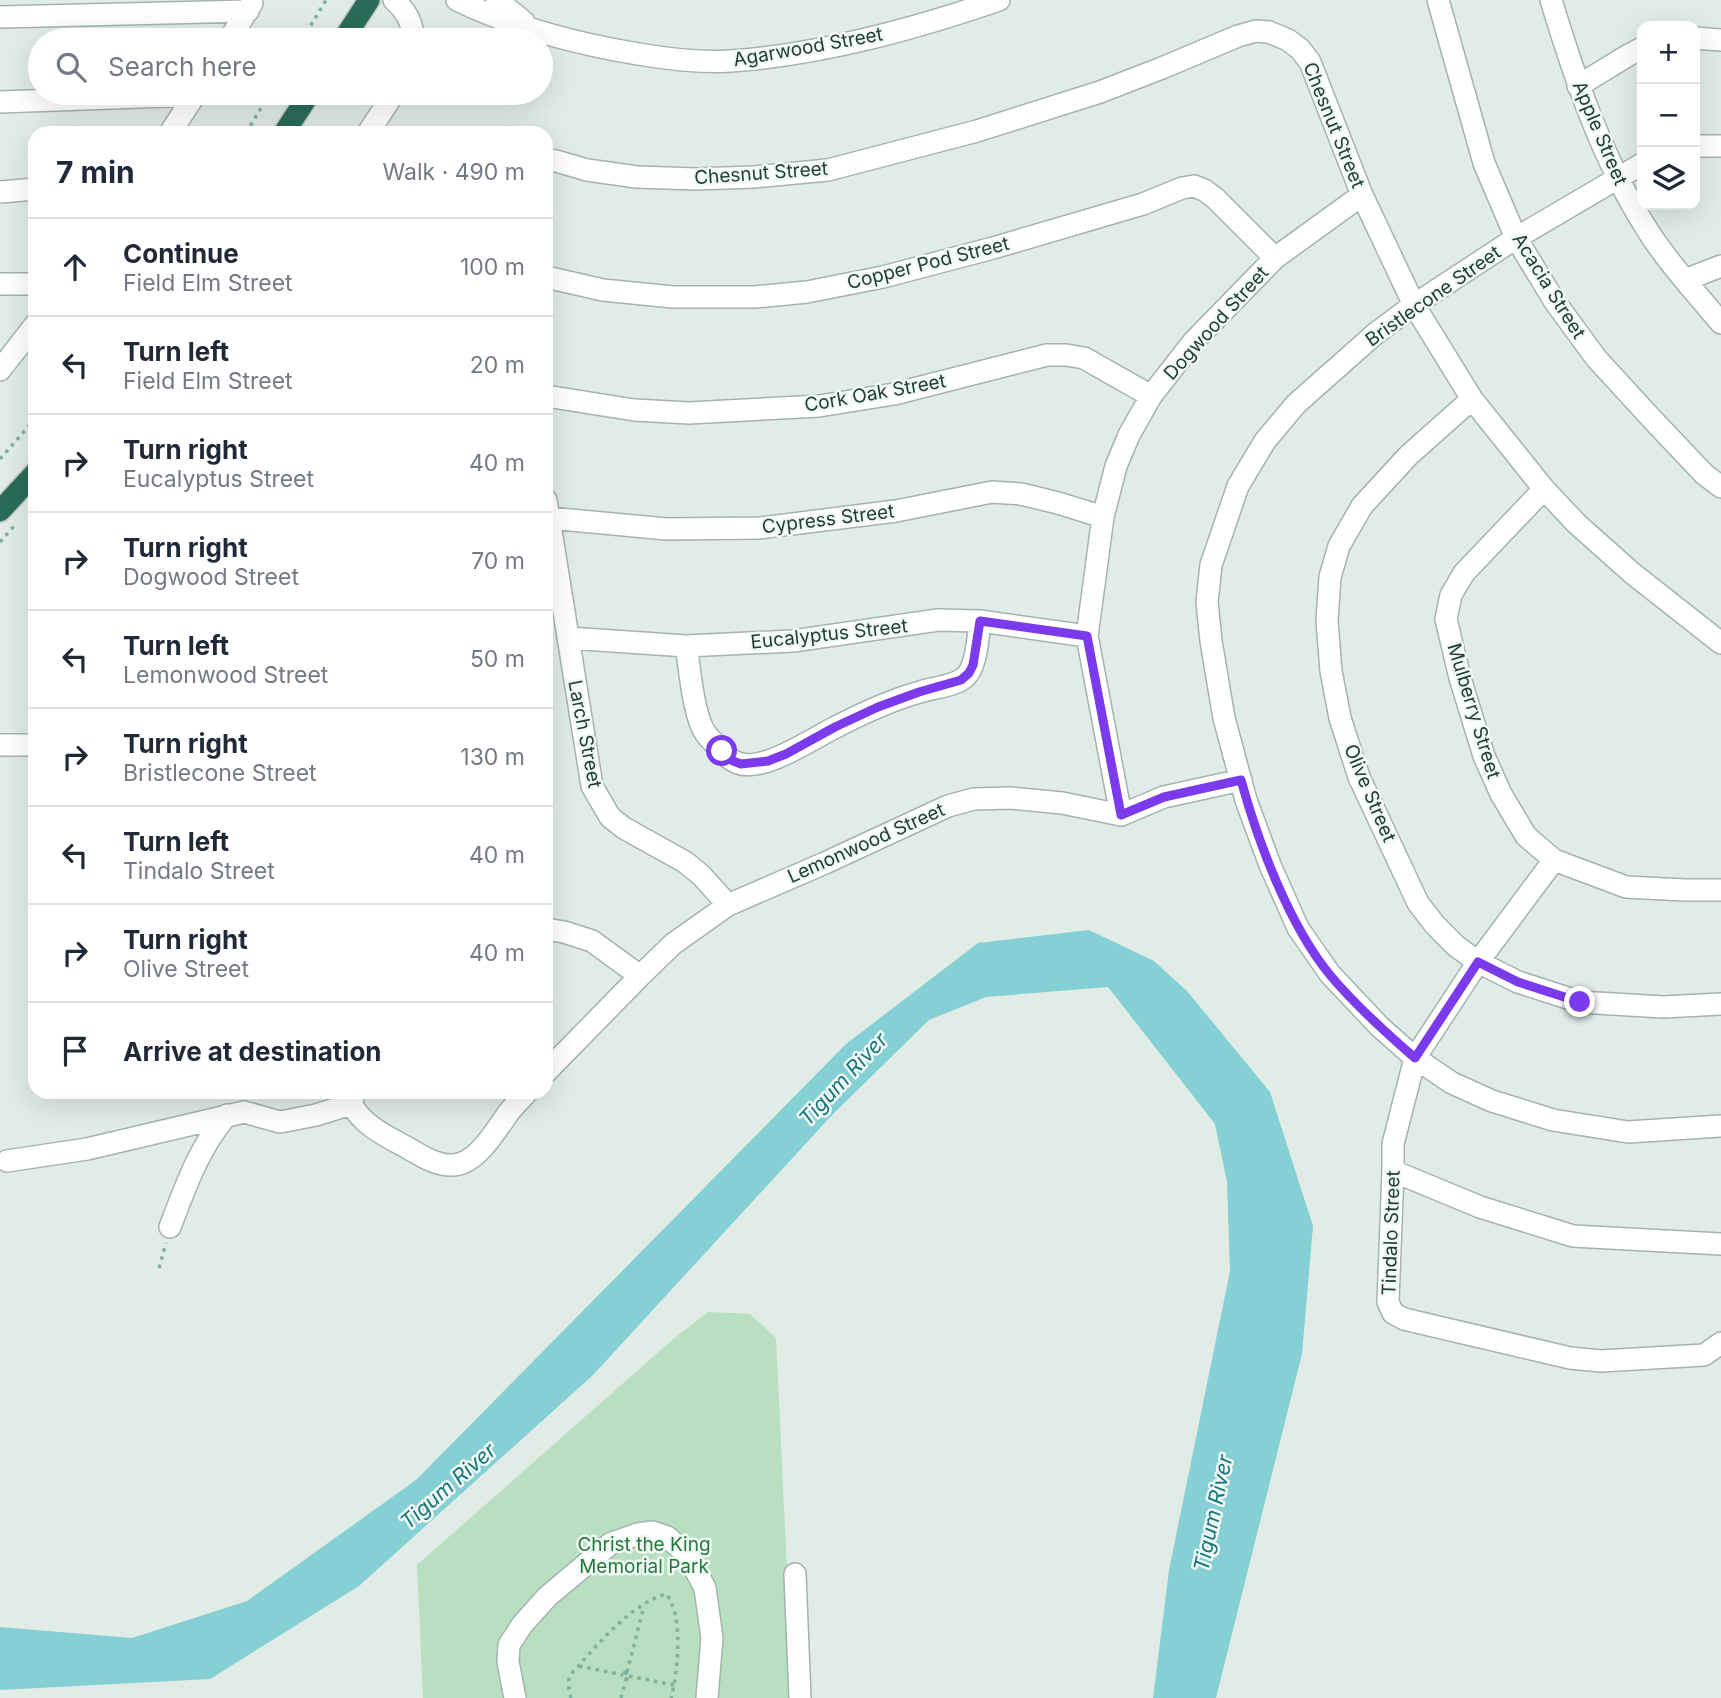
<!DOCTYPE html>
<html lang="en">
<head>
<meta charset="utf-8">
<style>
  :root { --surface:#fff; --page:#f6f6f7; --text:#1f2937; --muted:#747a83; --line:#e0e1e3 }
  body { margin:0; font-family:Inter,sans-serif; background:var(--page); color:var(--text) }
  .controls { position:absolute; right:21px; top:21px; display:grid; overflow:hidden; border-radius:14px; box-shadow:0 7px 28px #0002 }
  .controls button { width:63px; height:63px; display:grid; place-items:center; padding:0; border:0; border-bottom:2px solid var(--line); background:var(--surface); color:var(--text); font:35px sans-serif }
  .stop { position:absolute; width:21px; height:21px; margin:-16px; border:5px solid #7c3aed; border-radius:50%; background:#fff }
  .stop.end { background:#7c3aed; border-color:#fff; box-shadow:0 2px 7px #0008 }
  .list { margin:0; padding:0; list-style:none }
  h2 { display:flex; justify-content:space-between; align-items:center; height:91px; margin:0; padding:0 28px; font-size:30px }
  h2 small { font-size:23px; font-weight:400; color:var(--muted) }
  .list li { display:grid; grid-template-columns:46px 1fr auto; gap:21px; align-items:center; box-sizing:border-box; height:98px; padding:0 28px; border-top:2px solid var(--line) }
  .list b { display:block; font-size:26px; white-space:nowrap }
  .list p { margin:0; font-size:23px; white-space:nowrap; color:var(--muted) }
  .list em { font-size:23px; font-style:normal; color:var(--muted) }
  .icon { flex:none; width:38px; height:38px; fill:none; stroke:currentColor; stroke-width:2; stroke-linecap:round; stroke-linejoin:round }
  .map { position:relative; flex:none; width:1721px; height:1698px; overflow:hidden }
  .search { position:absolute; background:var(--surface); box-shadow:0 7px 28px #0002; left:28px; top:28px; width:525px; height:77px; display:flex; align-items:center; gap:18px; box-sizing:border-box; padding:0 24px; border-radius:38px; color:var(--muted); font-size:26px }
  .panel { position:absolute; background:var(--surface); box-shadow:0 7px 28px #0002; left:28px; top:126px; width:525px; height:973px; border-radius:21px }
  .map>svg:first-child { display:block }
  .green { fill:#b8dfbf }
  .water { fill:#85d0d5 }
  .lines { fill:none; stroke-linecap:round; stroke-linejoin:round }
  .minor-casing { stroke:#a3b4ad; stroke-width:24 }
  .highway-casing { stroke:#c1c9c6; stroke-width:24 }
  .path { stroke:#7fb29d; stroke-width:3.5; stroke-dasharray:3.5 5; stroke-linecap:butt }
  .minor { stroke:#fff; stroke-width:21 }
  .highway { stroke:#2a6c59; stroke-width:21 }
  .route { stroke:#7c3aed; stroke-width:9 }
  .labels { text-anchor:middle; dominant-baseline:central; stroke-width:5; stroke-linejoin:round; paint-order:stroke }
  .street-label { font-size:19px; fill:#203e33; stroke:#f1f9f4 }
  .park-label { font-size:19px; fill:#27783f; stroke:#f1f9f4 }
  .water-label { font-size:21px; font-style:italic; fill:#16767e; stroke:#f1f9f4 }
</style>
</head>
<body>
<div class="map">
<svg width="1721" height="1698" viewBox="0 0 1721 1698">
  <rect width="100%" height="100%" fill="#e1ece6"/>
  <path class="green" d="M708 1312 750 1314 776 1338 793 1698H423L417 1565 671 1341Z"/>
  <path class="water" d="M1089 930 1154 961 1187 991 1270 1092 1313 1226 1302 1354 1216 1698H1153L1169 1570 1230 1271 1227 1182 1215 1124 1108 987 986 997 929 1020 832 1115 593 1375 359 1586 210 1679 0 1690V1627L132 1638 247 1601 416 1480 846 1044 978 943Z"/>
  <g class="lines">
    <g class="minor-casing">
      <path id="minor" d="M394 0C407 12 413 23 413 40
        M457 0C517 29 585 46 651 56 677 60 704 63 730 61 821 55 914 29 999 0
        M497 0 524 22
        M1438 0 1484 163 1516 238 1555 302 1596 358 1651 418 1704 474 1721 487
        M1551 0C1575 79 1603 161 1648 231 1669 264 1696 293 1721 323
        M0 17 248 11
        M1695 38 1721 40
        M229 40 252 3
        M1578 86 1627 56 1642 48
        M0 102 195 95
        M170 133 196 93
        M368 133 394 93
        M1695 146H1721
        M546 160 556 161 587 170 637 177 696 179 754 177 828 170 977 131 1100 92 1162 68 1238 36 1256 31 1269 32 1288 40 1300 49 1310 62 1362 195 1414 305 1472 399 1544 489 1577 524 1632 573 1721 643
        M1642 164 1516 238 1414 305 1375 334 1296 404 1265 441 1238 486 1211 565 1207 602 1211 641 1224 718 1246 800 1270 865 1298 928 1330 974 1380 1027 1415 1058 1452 1083 1492 1101 1553 1120 1628 1132 1721 1126
        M0 192 35 189
        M546 277 603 290 673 297H755L807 292 883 277 993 248 1143 204 1182 188 1194 186 1204 190 1215 198 1275 258
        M1685 280 1721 266
        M0 284H35
        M0 370 35 325
        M546 396 634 410 689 413 819 406 894 394 1047 355H1066L1084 358 1151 396
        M1472 399 1409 455 1362 506 1339 546 1330 577 1327 621 1331 671 1340 718 1359 777 1418 903 1435 925 1456 946 1478 962 1518 982 1580 1002 1663 1007 1721 1004
        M1544 489 1464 573 1451 595 1446 619 1460 678 1484 756 1501 794 1526 836 1554 860 1626 887 1685 890H1721
        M546 500 592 786 610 817 624 828 685 862 701 875 728 905
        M549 518 667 529 760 528 896 511 992 492 1021 494 1058 503 1103 517
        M569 638 686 646 793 641 938 620 980 621 1087 636
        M686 646C690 669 693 716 706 734 709 738 713 742 717 746 723 752 729 760 738 763 763 773 813 738 836 727 863 713 891 700 920 692 932 688 956 686 965 677 977 667 978 636 980 621
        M0 745H35
        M1121 815 1087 636 1103 517 1116 466 1129 435 1151 396 1194 341 1275 258 1362 195
        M1554 860 1478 962 1415 1058 1393 1144V1171L1388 1302 1393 1313 1404 1319 1570 1358 1601 1361 1704 1355 1721 1343
        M546 929 564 932 592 941 640 976
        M546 1072 640 976 673 944 728 905 825 863 948 806 974 799 1011 798 1062 803 1121 815 1164 797 1241 780
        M355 1092 351 1104C364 1126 384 1135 406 1147 419 1154 434 1165 451 1165 476 1166 496 1130 509 1112 515 1105 521 1099 527 1092
        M7 1161 87 1149 244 1112 280 1122 316 1115 351 1104
        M1393 1171 1480 1207 1573 1236 1721 1244
        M170 1227C185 1188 199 1147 227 1115
        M795 1574 800 1698
        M515 1698 508 1662 509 1645 522 1625 547 1597 610 1544 638 1534 652 1532 667 1537 687 1554 705 1588 712 1638 707 1698"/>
    </g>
    <g class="highway-casing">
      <path id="highway" d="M343 40 369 0
        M284 133 310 93
        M0 511 35 473"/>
    </g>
    <path class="path" d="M302 40 326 0
      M328 102 334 93
      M246 133 270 93
      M0 459 35 419
      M0 542 15 525
      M159 1268 166 1243
      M579 1666 623 1675
      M625 1672 629 1674 627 1679 623 1677Z
      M627 1672 644 1606
      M629 1676 674 1685
      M571 1698C569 1691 567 1683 570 1676 572 1672 578 1667 581 1663 602 1639 634 1603 666 1594 684 1615 678 1672 671 1698
      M621 1698 626 1679"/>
    <use href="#minor" class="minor"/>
    <use href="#highway" class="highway"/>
  </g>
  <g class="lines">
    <path class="route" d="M722 751 733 761 741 764 768 761 786 754 835 727 878 707 919 692 961 680 969 673 973 665 980 621 1087 636 1121 815 1164 797 1241 780C1258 842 1289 925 1330 975 1355 1005 1385 1032 1415 1058L1478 962 1518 982 1580 1002"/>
  </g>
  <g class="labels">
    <g class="street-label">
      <text transform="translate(808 47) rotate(-10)">Agarwood Street</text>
      <text transform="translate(1334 125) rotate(68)">Chesnut Street</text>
      <text transform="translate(1600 133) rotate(67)">Apple Street</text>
      <text transform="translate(761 173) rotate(-4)">Chesnut Street</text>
      <text transform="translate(928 263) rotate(-14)">Copper Pod Street</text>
      <text transform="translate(1549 286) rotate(58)">Acacia Street</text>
      <text transform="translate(1433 296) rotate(-35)">Bristlecone Street</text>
      <text transform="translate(1216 323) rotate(-48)">Dogwood Street</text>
      <text transform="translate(875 393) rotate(-10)">Cork Oak Street</text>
      <text transform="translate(828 519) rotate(-7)">Cypress Street</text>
      <text transform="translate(829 634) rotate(-6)">Eucalyptus Street</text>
      <text transform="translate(1474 711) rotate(73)">Mulberry Street</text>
      <text transform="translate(585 734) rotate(79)">Larch Street</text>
      <text transform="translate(1370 793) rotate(67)">Olive Street</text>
      <text transform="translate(866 843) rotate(-24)">Lemonwood Street</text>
      <text transform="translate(1391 1233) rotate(-88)">Tindalo Street</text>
    </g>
    <g class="park-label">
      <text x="644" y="1544">Christ the King<tspan x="644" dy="22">Memorial Park</tspan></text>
    </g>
    <g class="water-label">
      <text transform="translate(843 1079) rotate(-47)">Tigum River</text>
      <text transform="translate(448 1486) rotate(-41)">Tigum River</text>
      <text transform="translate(1213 1513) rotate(-78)">Tigum River</text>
    </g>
  </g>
</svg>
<div class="controls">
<button>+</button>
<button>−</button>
<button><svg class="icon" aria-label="layers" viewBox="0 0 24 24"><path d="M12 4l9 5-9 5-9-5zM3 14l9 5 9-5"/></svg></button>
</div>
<div class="stop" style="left:722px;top:751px"></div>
<div class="stop end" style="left:1580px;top:1002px"></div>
<div class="search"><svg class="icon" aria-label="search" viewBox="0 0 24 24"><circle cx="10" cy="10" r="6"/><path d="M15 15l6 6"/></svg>Search here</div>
<section class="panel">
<h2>7 min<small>Walk · 490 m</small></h2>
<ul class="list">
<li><svg class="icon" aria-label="ahead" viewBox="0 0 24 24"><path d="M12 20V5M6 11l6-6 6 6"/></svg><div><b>Continue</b><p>Field Elm Street</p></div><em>100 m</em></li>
<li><svg class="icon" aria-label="left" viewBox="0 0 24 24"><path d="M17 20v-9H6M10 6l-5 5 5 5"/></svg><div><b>Turn left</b><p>Field Elm Street</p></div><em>20 m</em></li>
<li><svg class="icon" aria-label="right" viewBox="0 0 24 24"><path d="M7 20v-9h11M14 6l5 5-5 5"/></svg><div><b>Turn right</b><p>Eucalyptus Street</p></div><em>40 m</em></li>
<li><svg class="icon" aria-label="right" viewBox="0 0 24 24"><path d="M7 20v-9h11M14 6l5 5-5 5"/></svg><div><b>Turn right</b><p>Dogwood Street</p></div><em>70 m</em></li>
<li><svg class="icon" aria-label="left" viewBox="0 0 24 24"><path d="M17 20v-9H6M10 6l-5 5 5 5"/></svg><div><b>Turn left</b><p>Lemonwood Street</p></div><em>50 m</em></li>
<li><svg class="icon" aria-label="right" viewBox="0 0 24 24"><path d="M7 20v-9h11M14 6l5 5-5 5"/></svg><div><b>Turn right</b><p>Bristlecone Street</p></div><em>130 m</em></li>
<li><svg class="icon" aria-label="left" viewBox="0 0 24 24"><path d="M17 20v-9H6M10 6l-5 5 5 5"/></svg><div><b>Turn left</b><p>Tindalo Street</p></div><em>40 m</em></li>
<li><svg class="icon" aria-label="right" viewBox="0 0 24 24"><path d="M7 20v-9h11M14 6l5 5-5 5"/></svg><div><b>Turn right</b><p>Olive Street</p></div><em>40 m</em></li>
<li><svg class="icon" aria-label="arrive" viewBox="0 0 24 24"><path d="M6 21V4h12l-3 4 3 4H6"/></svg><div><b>Arrive at destination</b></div></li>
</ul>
</section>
</div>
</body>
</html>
